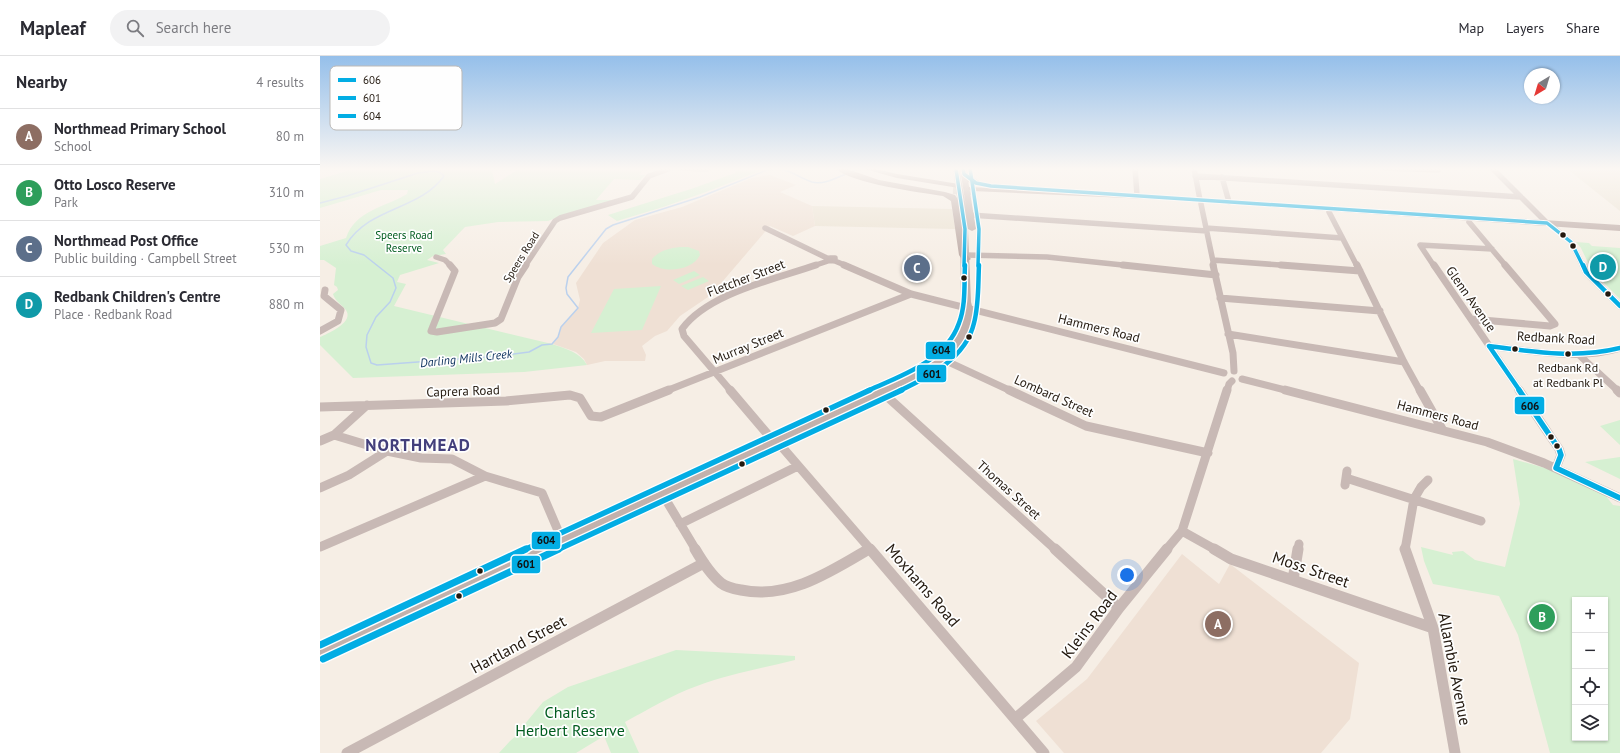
<!DOCTYPE html>
<html lang="en">
<head>
<meta charset="utf-8">
<style>
  :root { --surface:#fff; --page:#f2f2f3; --text:#2b2b33; --muted:#7c7c81; --line:#e1e1e2; --accent:#6d645a }
  body { margin:0; font-family:"PT Sans",sans-serif; background:var(--page); color:var(--text) }
  .controls { position:absolute; right:12px; bottom:12px; display:grid; overflow:hidden; border-radius:0px; box-shadow:0 1px 3px #0004 }
  .controls button { width:36px; height:36px; display:grid; place-items:center; padding:0; border:0; border-bottom:1px solid var(--line); background:var(--surface); color:var(--text); font:20px sans-serif }
  .compass { position:absolute; left:1204px; top:12px; width:36px; height:36px; border-radius:50%; background:var(--surface); box-shadow:0 1px 3px #0004; rotate:218deg }
  .you { position:absolute; left:807px; top:519px; width:14px; height:14px; margin:-10px; border:3px solid #fff; border-radius:50%; background:#1a73e8; box-shadow:0 0 0 6px #1a73e833 }
  .badge { display:grid; place-items:center; width:26px; height:26px; border-radius:50%; background:var(--accent); color:#fff; font-size:13px; font-weight:700 }
  .pin { position:absolute; translate:-50% -50%; border:2px solid #fff; box-shadow:0 1px 4px #0006 }
  .list { margin:0; padding:0; list-style:none }
  h2 { display:flex; justify-content:space-between; align-items:center; height:52px; margin:0; padding:0 16px; font-size:17px }
  h2 small { font-size:13px; font-weight:400; color:var(--muted) }
  .list li { display:grid; grid-template-columns:26px 1fr auto; gap:12px; align-items:center; box-sizing:border-box; height:56px; padding:0 16px; border-top:1px solid var(--line) }
  .list b { display:block; font-size:15px; white-space:nowrap }
  .list p { margin:0; font-size:13px; white-space:nowrap; color:var(--muted) }
  .list em { font-size:13px; font-style:normal; color:var(--muted) }
  .icon { flex:none; width:22px; height:22px; fill:none; stroke:currentColor; stroke-width:2; stroke-linecap:round; stroke-linejoin:round }
  .map { position:relative; flex:none; width:1300px; height:697px; overflow:hidden }
  header { display:flex; align-items:center; gap:24px; box-sizing:border-box; height:56px; padding:0 20px; background:var(--surface); border-bottom:1px solid var(--line) }
  header strong { font-size:19px }
  nav { display:flex; gap:22px; margin-inline-start:auto; font-size:14px }
  .search { width:280px; height:36px; background:var(--page); display:flex; align-items:center; gap:10px; box-sizing:border-box; padding:0 14px; border-radius:22px; color:var(--muted); font-size:15px }
  main { display:flex }
  aside { flex:1; background:var(--surface) }
  .map>svg:first-child { display:block }
  .industrial { fill:#ebe2d2 }
  .education { fill:#efe0d4 }
  .green { fill:#d6f0d2; fill-rule:evenodd }
  .lines { fill:none; stroke-linecap:round; stroke-linejoin:round }
  .stream { stroke:#bad0ed; stroke-width:1.5 }
  .highway-tunnel { stroke:#d6cec5; stroke-width:8; stroke-dasharray:8 4; stroke-linecap:butt }
  .minor-far3 { stroke:#c8b9b5; stroke-width:5.5 }
  .minor-far2 { stroke:#c8b9b5; stroke-width:7 }
  .minor-far1 { stroke:#c8b9b5; stroke-width:9 }
  .minor { stroke:#c8b9b5; stroke-width:11 }
  .major { fill:#c2b1ac; fill-rule:evenodd }
  .highway { fill:#bcaaa5; fill-rule:evenodd }
  .bus-1-far2-casing { stroke:#fefefe; stroke-width:5.5 }
  .bus-1-far1-casing { stroke:#fefefe; stroke-width:7 }
  .bus-1-casing { stroke:#fefefe; stroke-width:8 }
  .bus-2-far3-casing { stroke:#fefefe; stroke-width:5.5 }
  .bus-2-far2-casing { stroke:#fefefe; stroke-width:7 }
  .bus-2-far1-casing { stroke:#fefefe; stroke-width:8 }
  .bus-2-casing { stroke:#fefefe; stroke-width:10 }
  .bus-3-far3-casing { stroke:#fefefe; stroke-width:5.5 }
  .bus-3-far2-casing { stroke:#fefefe; stroke-width:7 }
  .bus-3-far1-casing { stroke:#fefefe; stroke-width:8 }
  .bus-3-casing { stroke:#fefefe; stroke-width:10 }
  .bus-1-far2 { stroke:#02ade4; stroke-width:3.5 }
  .bus-1-far1 { stroke:#02ade4; stroke-width:4.5 }
  .bus-1 { stroke:#02ade4; stroke-width:5.5 }
  .bus-2-far3 { stroke:#02ade4; stroke-width:3.5 }
  .bus-2-far2 { stroke:#02ade4; stroke-width:4.5 }
  .bus-2-far1 { stroke:#02ade4; stroke-width:5.5 }
  .bus-2 { stroke:#02ade4; stroke-width:7 }
  .bus-3-far3 { stroke:#02ade4; stroke-width:3.5 }
  .bus-3-far2 { stroke:#02ade4; stroke-width:4.5 }
  .bus-3-far1 { stroke:#02ade4; stroke-width:5.5 }
  .bus-3 { stroke:#02ade4; stroke-width:7 }
  .bus-dot { fill:#23190f; stroke:#fefefe; stroke-width:1.5 }
  .labels { text-anchor:middle; dominant-baseline:central; stroke-width:3.5; stroke-linejoin:round; paint-order:stroke }
  .far-park-label { font-size:11px; fill:#005c1f; stroke:#fefefe }
  .far-street-label { font-size:11px; fill:#23190f; stroke:#fefefe }
  .far-water-label { font-size:12px; font-style:italic; fill:#072d5a; stroke:#fefefe }
  .bus-label { font-size:12px; fill:#23190f; stroke:#fefefe }
  .street-label { font-size:13px; fill:#23190f; stroke:#fefefe }
  .near-street-label { font-size:16px; fill:#23190f; stroke:#fefefe }
  .near-park-label { font-size:16px; fill:#005c1f; stroke:#fefefe }
  .district-label { font-size:17px; font-weight:bold; letter-spacing:1px; fill:#433f7b; stroke:#fefefe }
  .key { fill:#fefefe; stroke:#bcb9b6; stroke-width:1 }
  .key-label { font-size:11px; fill:#23190f }
  .line-badge { stroke:#fefefe; stroke-width:1.5 }
  .pale-badge-label { font-size:11px; text-anchor:middle; font-weight:bold; fill:#111 }
</style>
</head>
<body>
<header>
<strong>Mapleaf</strong>
<div class="search"><svg class="icon" aria-label="search" viewBox="0 0 24 24"><circle cx="10" cy="10" r="6"/><path d="M15 15l6 6"/></svg>Search here</div>
<nav><a>Map</a><a>Layers</a><a>Share</a></nav>
</header>
<main>
<aside>
<h2>Nearby<small>4 results</small></h2>
<ul class="list">
<li><span class="badge" style="background:#8d6e63">A</span><div><b>Northmead Primary School</b><p>School</p></div><em>80 m</em></li>
<li><span class="badge" style="background:#2e9e5b">B</span><div><b>Otto Losco Reserve</b><p>Park</p></div><em>310 m</em></li>
<li><span class="badge" style="background:#5c6f8a">C</span><div><b>Northmead Post Office</b><p>Public building · Campbell Street</p></div><em>530 m</em></li>
<li><span class="badge" style="background:#0f9aa8">D</span><div><b>Redbank Children's Centre</b><p>Place · Redbank Road</p></div><em>880 m</em></li>
</ul>
</aside>
<div class="map">
<svg width="1300" height="697" viewBox="0 0 1300 697">
  <rect width="100%" height="100%" fill="#f6eee5"/>
  <path class="industrial" d="M1246 112H1300V155L1290 147Z
    M492 150 632 153 635 173 495 170Z"/>
  <path class="education" d="M450 119 476 129 460 136 492 150 495 170 473 180 450 170 391 239 360 260 347 275 335 280 322 290 326 299 325 305H285L267 309 264 303 256 296 233 288 238 281 241 271 258 252 260 244 256 227 283 187 315 164 362 151 432 122Z
    M862 498 899 528 910 508 1039 607 1030 663 1001 697H744L716 665 767 623Z"/>
  <path class="green" d="M37 112H170L172 113 175 128 200 112H325L319 119H326L320 124 294 123 276 144H293L238 161 228 165 178 166 145 171 123 194 126 198 113 200 107 204 119 207 80 219 77 226 86 228 74 250 232 288C246 293 260 296 267 309L204 316 33 322 0 289V281C9 277 36 265 25 253 21 248 15 245 13 238L18 234 17 231 14 229 16 212 4 204H0V190L26 182C35 154 66 151 87 138L88 134H61L0 152V123Z
    M417 112H447L386 136 343 151 297 165 288 159 374 132 415 117Z
    M1256 186 1269 187 1272 190 1300 192V243L1272 215 1261 192Z
    M360 191H368L379 195 380 199C373 214 345 218 332 208V203C339 195 349 192 360 191Z
    M374 215 380 219 359 228 353 224Z
    M383 221 389 225 368 234 361 230Z
    M341 230 322 274 271 277 294 233Z
    M1300 364V389L1280 370Z
    M1300 401V423L1265 406Z
    M1193 403 1232 414 1285 439 1293 449 1300 450V697H1230L1198 579 1179 540 1113 528 1104 505 1101 491 1133 499 1132 496 1143 495 1155 504 1185 511 1200 448ZM1255 544H1285V682H1255Z
    M356 594 475 600V604C443 612 409 618 377 630 352 639 329 653 305 666L319 697H291L284 680 256 697H179L190 685 204 673V669L223 646 248 631Z"/>
  <g class="lines">
    <path class="stream" d="M532 115 542 112
      M0 147 27 140 98 117 114 115 121 117 124 120C99 155 50 150 26 189L31 195 44 199 73 222 76 232 70 246 56 261 47 279 46 291 51 307 57 309 179 300 209 296 222 289 232 288 238 281 241 271 258 252 247 238 246 232 248 221 286 173 293 169 380 141 447 114C468 110 474 120 492 126 504 129 516 122 526 118"/>
    <path class="highway-tunnel" d="M633 134 652 135"/>
    <path class="minor-far3" d="M361 112 387 113
      M815 112 817 139
      M874 112 880 144
      M1065 112 1118 114 1115 112
      M1172 112 1227 167
      M875 120 1201 141
      M902 121 909 146
      M881 148 894 210
      M1009 156 1037 210
      M650 159 887 175
      M1149 166 1186 210
      M1233 171 1251 186 1263 210
      M445 172 509 203
      M886 172 1022 182
      M646 199 727 201 812 210
      M116 201 125 204 131 210
      M510 202H515V205L508 204Z
      M893 204 974 210
      M515 205 527 210
      M205 210 235 165 240 162 312 141 329 120 351 112
      M493 210 508 205
      M1114 210 1100 189 1172 193"/>
    <path class="minor-far2" d="M130 209 135 215 111 275 117 276 175 267 181 263 198 221 206 209
      M524 209 591 238 904 317
      M803 209 896 219
      M893 209 913 297 914 315
      M961 209 1040 215
      M1037 209 1084 306 1100 335
      M1114 209 1200 335
      M1263 209 1266 216 1300 250
      M900 242 1060 255
      M1151 263 1230 270 1235 268 1185 209
      M0 275 18 265 21 254 4 240 5 234
      M908 278 1084 306
      M1169 290C1212 295 1258 305 1300 292
      M1258 298 1298 335
      M622 303 691 335
      M922 323 969 335
      M346 335 591 238
      M411 335 364 280 362 273C388 237 456 223 496 209
      M907 335 909 328 912 325"/>
    <path class="minor-far1" d="M410 334 450 381 462 391 551 494
      M689 334 766 370 888 397
      M965 334 1167 386 1224 407 1300 442
      M1100 334 1122 373
      M1199 334 1239 393 1241 399 1236 412
      M1297 334 1300 337
      M562 336 736 494
      M0 351 186 345 250 339 260 342 271 360 281 361 349 334
      M14 379 67 395 101 402 132 403 165 420 222 437 242 484
      M0 385 14 379 47 349
      M1026 422 1161 465
      M1025 429 1027 415
      M0 432 29 419 67 395
      M343 439 376 494
      M360 468 478 410
      M862 475 896 494
      M0 491 165 420
      M548 494 550 493
      M846 494 862 475 907 334
      M978 494 979 488
      M1085 494 1094 443 1101 431 1108 424"/>
    <path class="minor" d="M375 493C382 505 390 518 401 527 406 531 415 533 421 534 468 544 510 516 549 493
      M550 493 724 697
      M735 493 799 552
      M894 493 911 503 1113 572
      M1085 493 1113 572 1135 697
      M973 524 978 493
      M696 662 756 611 799 552 847 493
      M27 697 384 507"/>
    <path class="major" d="M633 112H639L646 151 640 112H646L656 173 652 175 648 173 651 246C665 294 599 322 566 338L0 604V589L558 334C591 318 654 292 641 246L640 164Z"/>
    <path class="highway" d="M515 112H524L559 124 625 136 635 139 639 145 647 199 651 203 646 206 643 205 639 199 631 145 623 140C598 136 532 128 515 112Z
      M541 112H552L577 118 639 128 643 130 639 132 577 122Z
      M641 116H647L657 124 669 129 665 131 651 128 641 120Z
      M649 131 850 140 1300 169V175L850 144 652 135 648 133Z"/>
    <g class="bus-1-far2-casing">
      <path id="bus-1-far2" d="M643 112 644 118 656 127 671 130 1227 167 1251 186 1263 210"/>
    </g>
    <g class="bus-1-far1-casing">
      <path id="bus-1-far1" d="M1263 209 1266 216 1300 250
        M1169 290 1200 335
        M1169 290C1213 296 1256 303 1300 292"/>
    </g>
    <g class="bus-1-casing">
      <path id="bus-1" d="M1199 334 1239 393 1241 399 1236 412
        M1236 412 1300 442"/>
    </g>
    <g class="bus-2-far3-casing">
      <path id="bus-2-far3" d="M650 112 659 173 658 210"/>
    </g>
    <g class="bus-2-far2-casing">
      <path id="bus-2-far2" d="M579 335C609 321 646 302 654 267 659 248 658 229 659 209"/>
    </g>
    <g class="bus-2-far1-casing">
      <path id="bus-2-far1" d="M237 494 582 334"/>
    </g>
    <g class="bus-2-casing">
      <path id="bus-2" d="M3 603 239 493"/>
    </g>
    <g class="bus-3-far3-casing">
      <path id="bus-3-far3" d="M636 113 645 173 644 210"/>
    </g>
    <g class="bus-3-far2-casing">
      <path id="bus-3-far2" d="M547 335C581 320 626 305 639 267 646 249 644 228 645 209"/>
    </g>
    <g class="bus-3-far1-casing">
      <path id="bus-3-far1" d="M204 494 550 334"/>
    </g>
    <g class="bus-3-casing">
      <path id="bus-3" d="M0 589 206 493"/>
    </g>
    <use href="#bus-1-far2" class="bus-1-far2"/>
    <use href="#bus-1-far1" class="bus-1-far1"/>
    <use href="#bus-1" class="bus-1"/>
    <use href="#bus-2-far3" class="bus-2-far3"/>
    <use href="#bus-2-far2" class="bus-2-far2"/>
    <use href="#bus-2-far1" class="bus-2-far1"/>
    <use href="#bus-2" class="bus-2"/>
    <use href="#bus-3-far3" class="bus-3-far3"/>
    <use href="#bus-3-far2" class="bus-3-far2"/>
    <use href="#bus-3-far1" class="bus-3-far1"/>
    <use href="#bus-3" class="bus-3"/>
  </g>
  <linearGradient id="sky" x2="0" y2="1"><stop stop-color="#95bfea"/><stop offset="0.54" stop-color="#fbf7f3"/><stop offset="1" stop-color="#fbf7f3" stop-opacity="0"/></linearGradient>
  <rect width="1300" height="209" fill="url(#sky)"/>
  <g class="bus-dot">
    <circle cx="1243" cy="179" r="3.5"/>
    <circle cx="1253" cy="190" r="3.5"/>
    <circle cx="644" cy="222" r="3.5"/>
    <circle cx="1288" cy="238" r="3.5"/>
    <circle cx="649" cy="281" r="3.5"/>
    <circle cx="1195" cy="293" r="3.5"/>
    <circle cx="1248" cy="298" r="3.5"/>
    <circle cx="506" cy="354" r="3.5"/>
    <circle cx="1231" cy="381" r="3.5"/>
    <circle cx="1237" cy="390" r="3.5"/>
    <circle cx="422" cy="408" r="3.5"/>
    <circle cx="160" cy="515" r="3.5"/>
    <circle cx="139" cy="540" r="3.5"/>
  </g>
  <g class="labels">
    <g class="far-park-label">
      <text x="84" y="179">Speers Road<tspan x="84" dy="13">Reserve</tspan></text>
    </g>
    <g class="far-street-label">
      <text transform="translate(201 201) rotate(-58)">Speers Road</text>
    </g>
    <g class="far-water-label">
      <text transform="translate(146 302) rotate(-6)">Darling Mills Creek</text>
    </g>
    <g class="bus-label">
      <text x="1248" y="311">Redbank Rd<tspan x="1248" dy="15">at Redbank Pl</tspan></text>
    </g>
    <g class="street-label">
      <text transform="translate(426 222) rotate(-21)">Fletcher Street</text>
      <text transform="translate(1151 243) rotate(55)">Glenn Avenue</text>
      <text transform="translate(779 272) rotate(14)">Hammers Road</text>
      <text transform="translate(1236 282) rotate(3)">Redbank Road</text>
      <text transform="translate(428 290) rotate(-22)">Murray Street</text>
      <text transform="translate(143 335) rotate(-2)">Caprera Road</text>
      <text transform="translate(734 340) rotate(24)">Lombard Street</text>
      <text transform="translate(1118 359) rotate(15)">Hammers Road</text>
      <text transform="translate(689 434) rotate(42)">Thomas Street</text>
    </g>
    <g class="near-street-label">
      <text transform="translate(991 513) rotate(19)">Moss Street</text>
      <text transform="translate(603 529) rotate(49)">Moxhams Road</text>
      <text transform="translate(769 568) rotate(-53)">Kleins Road</text>
      <text transform="translate(198 588) rotate(-28)">Hartland Street</text>
      <text transform="translate(1135 613) rotate(79)">Allambie Avenue</text>
    </g>
    <g class="near-park-label">
      <text x="250" y="656">Charles<tspan x="250" dy="18">Herbert Reserve</tspan></text>
    </g>
    <g class="district-label">
      <text x="98" y="389">NORTHMEAD</text>
    </g>
  </g>
  <rect x="10" y="10" width="132" height="64" rx="6" class="key"/>
  <rect x="18" y="22" width="18" height="4" fill="#02ade4"/>
  <rect x="18" y="40" width="18" height="4" fill="#02ade4"/>
  <rect x="18" y="58" width="18" height="4" fill="#02ade4"/>
  <g class="key-label">
    <text x="43" y="28">606</text>
    <text x="43" y="46">601</text>
    <text x="43" y="64">604</text>
  </g>
  <g class="line-badge">
    <rect x="605" y="285" width="31" height="19" rx="4" fill="#02ade4"/>
    <rect x="596" y="308" width="31" height="19" rx="4" fill="#02ade4"/>
    <rect x="1194" y="340" width="31" height="19" rx="4" fill="#02ade4"/>
    <rect x="211" y="475" width="30" height="19" rx="4" fill="#02ade4"/>
    <rect x="191" y="499" width="30" height="19" rx="4" fill="#02ade4"/>
  </g>
  <g class="pale-badge-label">
    <text x="621" y="298">604</text>
    <text x="612" y="322">601</text>
    <text x="1210" y="354">606</text>
    <text x="226" y="488">604</text>
    <text x="206" y="512">601</text>
  </g>
</svg>
<div class="controls">
<button>+</button>
<button>−</button>
<button><svg class="icon" aria-label="locate" viewBox="0 0 24 24"><circle cx="12" cy="12" r="6"/><path d="M12 2v4M12 18v4M2 12h4M18 12h4"/></svg></button>
<button><svg class="icon" aria-label="layers" viewBox="0 0 24 24"><path d="M12 4l9 5-9 5-9-5zM3 14l9 5 9-5"/></svg></button>
</div>
<svg class="compass" viewBox="-18 -18 36 36"><path d="M0-13l5 13h-10z" fill="#e53935"/><path d="M0 13l5-13h-10z" fill="#7c7c81"/></svg>
<div class="you"></div>
<div class="pin badge" style="left:898px;top:568px;background:#8d6e63">A</div>
<div class="pin badge" style="left:1222px;top:561px;background:#2e9e5b">B</div>
<div class="pin badge" style="left:597px;top:212px;background:#5c6f8a">C</div>
<div class="pin badge" style="left:1283px;top:211px;background:#0f9aa8">D</div>
</div>
</main>
</body>
</html>
